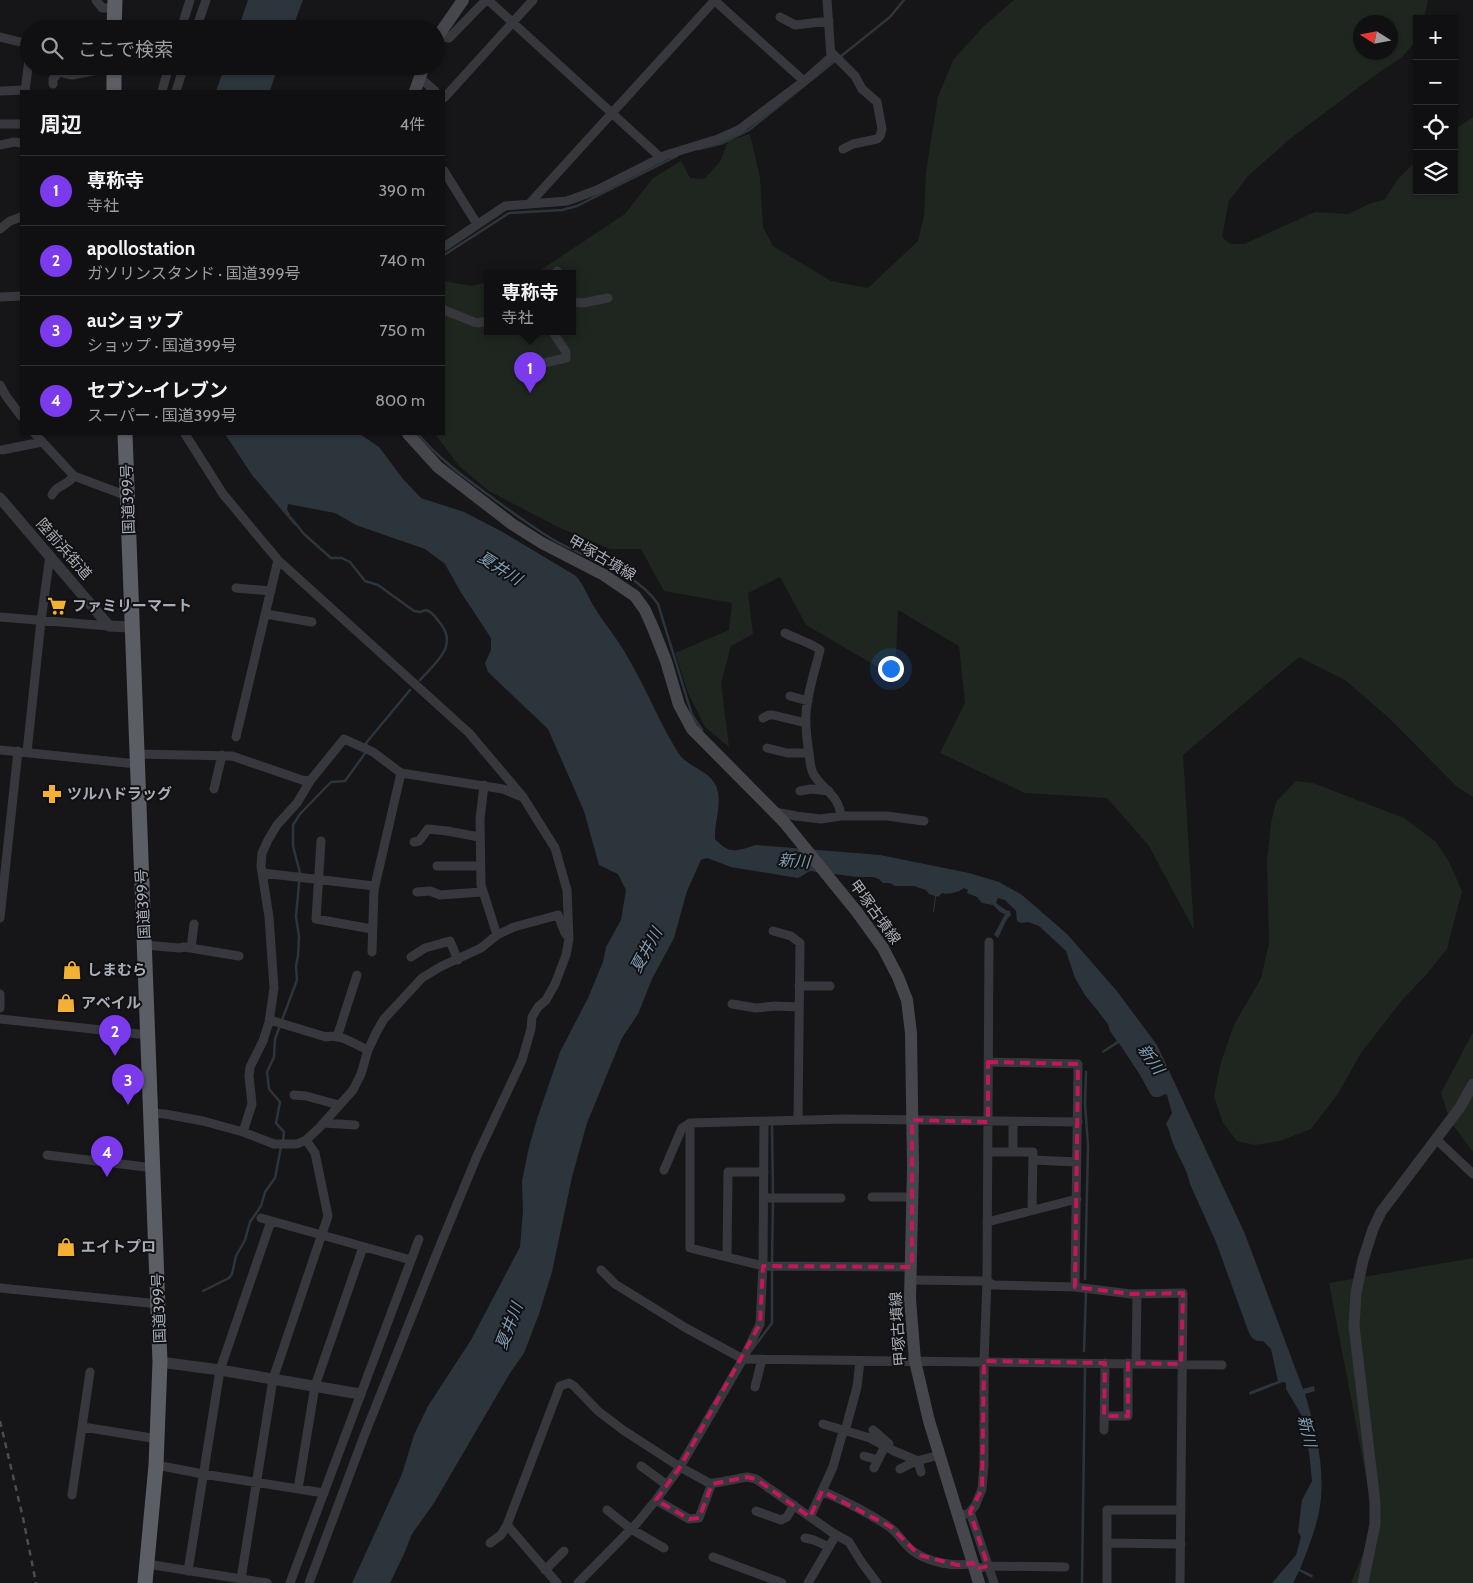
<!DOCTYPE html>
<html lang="ja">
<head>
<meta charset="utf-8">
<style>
  :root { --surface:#101012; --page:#19191b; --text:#f1f3f6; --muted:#9c9d9f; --line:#303032; --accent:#7c3aed }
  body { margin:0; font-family:Cabin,"Noto Sans JP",sans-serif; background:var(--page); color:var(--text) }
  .controls { position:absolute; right:15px; top:15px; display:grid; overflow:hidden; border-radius:0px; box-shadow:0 1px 4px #0004 }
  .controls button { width:45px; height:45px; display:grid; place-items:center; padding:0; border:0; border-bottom:1px solid var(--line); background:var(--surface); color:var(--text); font:25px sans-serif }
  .compass { position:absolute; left:1353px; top:15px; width:45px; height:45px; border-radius:50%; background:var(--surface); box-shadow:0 1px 4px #0004; rotate:281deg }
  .you { position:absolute; left:890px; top:668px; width:18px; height:18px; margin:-12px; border:4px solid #fff; border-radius:50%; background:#1a73e8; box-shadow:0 0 0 8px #1a73e833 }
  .badge { display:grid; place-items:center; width:32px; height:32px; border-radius:50%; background:var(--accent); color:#fff; font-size:16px; font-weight:700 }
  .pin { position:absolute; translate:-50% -41px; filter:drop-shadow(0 1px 2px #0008) }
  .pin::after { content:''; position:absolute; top:26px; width:18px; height:15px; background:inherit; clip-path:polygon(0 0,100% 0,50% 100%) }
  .popup { position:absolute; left:484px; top:270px; width:92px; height:65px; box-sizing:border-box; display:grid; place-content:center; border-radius:0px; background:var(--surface); filter:drop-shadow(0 1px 4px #0005); font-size:16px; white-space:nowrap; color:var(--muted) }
  .popup b { font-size:19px; color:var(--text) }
  .popup::after { content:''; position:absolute; left:50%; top:100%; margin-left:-10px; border:10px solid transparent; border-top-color:var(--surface) }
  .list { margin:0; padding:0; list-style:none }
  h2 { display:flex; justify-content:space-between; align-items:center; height:65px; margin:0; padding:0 20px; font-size:21px }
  h2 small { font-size:16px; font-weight:400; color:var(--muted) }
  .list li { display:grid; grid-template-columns:32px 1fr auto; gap:15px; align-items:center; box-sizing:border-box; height:70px; padding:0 20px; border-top:1px solid var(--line) }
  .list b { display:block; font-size:19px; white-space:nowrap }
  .list p { margin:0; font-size:16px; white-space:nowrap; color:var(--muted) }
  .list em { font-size:16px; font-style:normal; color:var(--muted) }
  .icon { flex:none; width:28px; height:28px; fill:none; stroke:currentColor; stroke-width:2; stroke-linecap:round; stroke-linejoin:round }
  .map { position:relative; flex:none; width:1473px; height:1583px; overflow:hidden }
  .search { position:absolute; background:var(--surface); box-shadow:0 1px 4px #0004; left:20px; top:20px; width:425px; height:55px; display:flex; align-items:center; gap:12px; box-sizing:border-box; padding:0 18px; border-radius:28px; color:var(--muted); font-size:19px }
  .panel { position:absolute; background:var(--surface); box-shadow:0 1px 4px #0004; left:20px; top:90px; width:425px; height:345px; border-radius:0px }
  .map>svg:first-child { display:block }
  .green { fill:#1e261f; fill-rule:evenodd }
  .water { fill:#2c353c }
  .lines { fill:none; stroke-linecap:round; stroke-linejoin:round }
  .stream { stroke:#2c353c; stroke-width:2.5 }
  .minor { stroke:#37383d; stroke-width:9 }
  .tertiary { stroke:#37383d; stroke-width:11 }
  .secondary { stroke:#45474d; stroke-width:12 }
  .trunk { stroke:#5b5e65; stroke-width:15 }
  .rail { stroke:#4a4c52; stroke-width:2.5; stroke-dasharray:6 5; stroke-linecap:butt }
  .marked { fill:none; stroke:#c2185b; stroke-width:4; stroke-dasharray:10 6; stroke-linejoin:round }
  .labels { text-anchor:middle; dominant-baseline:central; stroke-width:4; stroke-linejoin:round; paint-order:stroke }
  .street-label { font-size:15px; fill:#a8adb8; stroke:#111113 }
  .poi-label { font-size:15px; font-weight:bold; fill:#a8adb8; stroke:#111113; text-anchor:start }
  .water-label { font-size:16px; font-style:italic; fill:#7f9bb3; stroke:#111113 }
</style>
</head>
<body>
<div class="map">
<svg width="1473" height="1583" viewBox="0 0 1473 1583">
  <rect width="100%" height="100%" fill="#161618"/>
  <path class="green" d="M1014 0H1428L1424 19H1417V40L1401 58 1378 73 1291 138 1248 176 1229 201 1222 237 1230 244H1244L1315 212 1348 214 1369 204 1385 199 1398 179 1417 160V191H1454V130L1473 117V797L1456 786 1389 718 1345 680 1299 657 1183 755 1194 930 1149 846 1107 798 1025 793 940 753 965 703 959 646 898 610 895 677 806 625 780 577 748 593 753 634 731 646 721 683 729 747 705 727 688 693 675 653 729 630 732 603 664 591 641 549H610L558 527 489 491 460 467 435 434H444V281L472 286 487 282 488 332H572V274H523L539 271 625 214 653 178 681 161 690 178 704 179 720 162 728 141 750 134 760 178 763 227 773 246 831 281 868 288 918 241 924 216 926 172 938 96 954 59 983 27ZM1360 22H1390V52H1360Z
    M1296 781 1313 783 1404 818 1436 842 1449 862 1462 891 1447 949 1427 974 1403 999 1361 1053 1337 1095 1311 1129 1280 1141 1255 1145 1237 1141 1223 1123 1214 1096 1221 1062 1234 1025 1261 978 1269 943 1267 860 1271 823 1276 802Z
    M1473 1032V1152L1450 1121 1441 1093Z
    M1473 1258V1583H1351L1375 1524 1329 1283Z"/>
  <path class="water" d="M248 0H303L292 29H238Z
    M225 66H278L270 91H216Z
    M225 434H360L379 447 403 479 421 498 464 512 501 531 576 576C584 585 587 595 593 605 601 619 612 632 621 646 627 656 633 666 638 676 652 702 663 729 679 754 689 768 709 770 716 786 723 802 714 822 715 839 730 855 736 851 756 845L880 855 969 873 999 882 1022 895 1067 934 1116 990 1157 1045 1245 1234 1303 1389 1314 1386 1315 1391 1305 1394C1315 1428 1324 1462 1321 1498 1319 1522 1309 1546 1300 1569L1313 1575 1312 1578 1299 1571 1293 1583H1272L1296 1555 1301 1537 1298 1532 1302 1500 1312 1481 1309 1452 1302 1416 1286 1389V1383L1283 1382 1250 1395 1249 1392 1278 1381 1271 1349 1263 1341C1256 1342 1252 1339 1249 1333L1216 1242 1190 1184C1187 1168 1178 1157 1173 1143 1170 1136 1170 1130 1166 1124L1172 1113 1167 1095 1165 1094 1159 1097H1154L1151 1095 1140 1075 1119 1043 1103 1053 1102 1051 1117 1041 1110 1031 1108 1024 1085 995 1075 978 1066 951 1039 926 1028 922 1021 923 1017 921 1016 911 1005 900 998 898 996 903 1006 910 1010 911 1011 915 1007 919 998 938 994 935 1005 914 1000 912 993 905 982 903 977 897 967 893 968 890 964 888C959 892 948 895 942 893L938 897 936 896 934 912H933L935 896 929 894 926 890 914 886H895L890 883H883L879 879 873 877H858L810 871 798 878 731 867 707 858 701 860 687 891 674 938 652 979 638 1014 622 1038 587 1123 572 1177 552 1272 539 1314 524 1353 510 1373 434 1503 412 1534 404 1554 390 1583H352L402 1474 414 1435 428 1406 471 1340 520 1247 523 1211 522 1181 529 1147 537 1119 560 1052 588 998 603 962 606 947 621 920 626 890 618 874 599 865 584 811 548 729 488 672 485 663 491 650V638L460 591 445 564 425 549 356 525 335 513 288 504 287 509 296 527 252 475Z"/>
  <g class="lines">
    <path class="stream" d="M840 57 890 17 904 0
      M699 149 723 143 749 130 835 61
      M444 255 509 213 562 210 577 206 677 156
      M418 434C439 459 464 477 490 496 510 511 531 526 552 539 587 560 635 570 658 604L692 715 702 730
      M291 518 304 534 331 558H342L350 562 365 581 378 585 414 611 420 612 426 610C433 612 436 618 440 623 459 646 435 663 420 680
      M367 746 366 743 410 690
      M772 1126 773 1195
      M283 1141 284 1132 276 1123 280 1102 269 1089 267 1072 274 1057 275 1039 297 980 296 966 298 956 299 937 296 916 300 873 293 846V825L300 814 331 782 345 781 366 752
      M772 1263 773 1201
      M1085 1279 1088 1146 1085 1103 1086 1072
      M203 1291 229 1278 232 1274 236 1256 245 1240 250 1222 261 1206 265 1192 275 1178 281 1147
      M751 1351 772 1323V1268
      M1084 1351 1086 1292
      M1082 1583 1085 1368"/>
    <path class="minor" d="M96 0 102 8H114
      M488 0 661 158
      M714 0 804 81
      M780 17 795 25 829 21
      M63 29 114 24
      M181 29 190 0
      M196 29 206 0
      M438 36 449 38 486 0
      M0 37 29 44
      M832 53 855 76 862 89 877 102 882 129 880 136 877 139 853 144 843 149
      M419 77 435 91
      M53 84V79L59 72 72 75 114 67
      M0 91 25 90
      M25 91 29 60
      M162 91 169 66
      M176 91 184 66
      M444 98 533 0
      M0 124H21
      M0 145 14 142 21 143
      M444 171 477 224
      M530 203 715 0
      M0 229 10 221 21 217
      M444 247 505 206 567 201 597 190 666 155 718 139 740 129 804 81 831 57 827 0
      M556 274 557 271
      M0 297 21 296
      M572 302 583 303 608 298
      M444 310 474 322 478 323 488 321
      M544 363 566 358V352L553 332
      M0 385 6 396 21 416
      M35 434 74 476 122 494H130
      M185 434 223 494 278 560 469 733 523 797 555 848 567 890 569 939 566 955 555 984 546 1000 538 1007 532 1017 531 1029 522 1060 477 1156 439 1248 364 1436 309 1583
      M2 450 42 442
      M52 495C57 484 66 487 74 476
      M236 588 271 591
      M266 614 312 622
      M0 617 109 626
      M785 633C792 637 817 646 820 650 815 671 807 693 806 714 805 727 807 740 809 753 810 760 810 769 814 775 825 792 838 794 841 816
      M790 696 808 701
      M763 718 769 715H773L806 723
      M236 737 278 560
      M767 748 787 753H809
      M0 750 137 764
      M27 752 41 621 50 555
      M136 754 232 756 302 780 310 781 344 739 373 752 401 773 503 789 520 796
      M484 785 480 819 481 885 497 935
      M214 789 222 755
      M800 791 811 789 829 791
      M775 812 796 816 821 819 841 816H887L924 821
      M321 841 316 919 372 929
      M414 842 419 841 428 829 447 831 479 837
      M437 866H480
      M262 873 375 886
      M417 892 430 891 440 895 482 892
      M0 918 18 751
      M773 931 791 936 800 943 798 1120
      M145 945 179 948 184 947 239 956
      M191 948 194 924
      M372 952 374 890 401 773
      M411 957 425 948 450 941 458 960
      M799 986H830
      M0 994V1008
      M732 1004 756 1008 775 1006 799 1007
      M0 1019 148 1035
      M270 1020 326 1037C339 1033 356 1045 368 1050
      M337 1037 357 975
      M988 1062 1078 1064 1075 1287
      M294 1095 306 1096 339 1105
      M152 1113 165 1114 203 1121 243 1132 274 1144H297L306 1140 319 1128 353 1090 361 1074 368 1050 377 1031 384 1019 422 978 440 967 481 948 497 935 514 927 558 915 565 933 569 938
      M324 1123 355 1125
      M243 1132 252 1104 249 1076 250 1067 263 1041 269 1022 274 988 269 917 261 866 262 853 268 840 277 825 297 803 310 781
      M1437 1140 1473 1174
      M988 1152H1033L1032 1210
      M1013 1152V1122
      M47 1155 154 1168
      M1033 1160 1077 1162
      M664 1170 682 1128 690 1123
      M872 1197H912
      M764 1198H841
      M261 1218 411 1260
      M987 1222 1077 1199
      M727 1257 728 1172H764
      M912 1267 763 1266 690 1248V1123L844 1119 1078 1122
      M601 1270 615 1284 686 1328 743 1359 1222 1365
      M911 1280 987 1281 993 1285 1075 1287 1131 1294 1183 1293 1180 1583
      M0 1288 159 1304
      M1136 1363 1137 1294
      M755 1387 762 1359
      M1104 1416H1128V1363
      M823 1424 870 1438 894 1451 918 1461 921 1472
      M83 1427 158 1439
      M873 1430 889 1444
      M1104 1430 1105 1363
      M864 1456 878 1460
      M156 1465 203 1474 324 1493
      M641 1466 667 1485
      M874 1468 885 1446
      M900 1469 916 1461 940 1455
      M298 1489 315 1386 363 1247
      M822 1491C845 1501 867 1512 888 1526 898 1532 903 1544 913 1551 927 1562 956 1568 973 1563
      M72 1495 90 1372
      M656 1500 689 1519 699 1518 712 1483
      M607 1510 631 1529 664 1548
      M756 1511 781 1520 787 1517 794 1505
      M970 1512 994 1583
      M958 1516 969 1513 975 1506 982 1489 984 1464V1361L987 1281 989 942
      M810 1517 833 1467 842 1435 845 1431 857 1387 860 1361
      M507 1525 557 1583
      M805 1538 814 1540 829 1547
      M490 1543 501 1535 507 1525 560 1386 569 1383 574 1386 598 1411 623 1430 680 1467 709 1483H715L747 1477 756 1479 833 1533 849 1542 862 1563 877 1583
      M1107 1543 1181 1544
      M713 1557 782 1583
      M147 1564 267 1583
      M975 1569 988 1566 1065 1567
      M545 1570 564 1551
      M188 1571 220 1370 271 1221
      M241 1579 273 1379 328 1216 315 1153 306 1140
      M290 1583 419 1239
      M578 1583 637 1523 656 1500 680 1467 743 1359 760 1324 763 1266 764 1121
      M808 1583 836 1535
      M1107 1583V1510H1181"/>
    <path class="tertiary" d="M0 498 109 626 131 627
      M160 1362 220 1370 360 1394
      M1363 1583 1375 1524V1502L1354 1326 1356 1293 1363 1260 1373 1229 1381 1212 1461 1106 1473 1084"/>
    <path class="secondary" d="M436 39 463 0
      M415 91 424 66
      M408 434 438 467 512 524 542 543 604 575 635 596 645 610 653 628 666 661 679 705 692 729 784 822 857 912 883 948 898 977 907 1000 911 1033 913 1168 910 1299 915 1361 929 1421 979 1583"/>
    <path class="trunk" d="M114 29 115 0
      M114 66V91
      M125 434 160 1362 156 1465 145 1583"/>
    <path class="rail" d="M0 1421 23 1518 36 1583"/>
  </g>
  <path class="marked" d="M988 1062 1078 1064 1075 1287 1131 1294 1183 1293 1181 1364 1128 1363V1416H1104L1105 1363 984 1361 982 1489 970 1512 988 1566 975 1569 973 1563 958 1565 919 1555 891 1527 822 1491 810 1517 756 1479 747 1477 712 1484 699 1518 689 1519 656 1500 680 1467 760 1324 763 1266 912 1267V1120L988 1122Z"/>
  <defs>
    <g id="supermarket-bare" transform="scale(1.5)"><path d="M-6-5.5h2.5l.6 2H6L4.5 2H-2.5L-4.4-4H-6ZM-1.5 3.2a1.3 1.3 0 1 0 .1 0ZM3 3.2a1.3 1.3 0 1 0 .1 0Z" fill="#f2b134" stroke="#111113" stroke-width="2.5" paint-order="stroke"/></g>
    <g id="pharmacy-bare" transform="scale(1.5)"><path d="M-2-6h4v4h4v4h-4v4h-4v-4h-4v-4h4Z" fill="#f2b134" stroke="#111113" stroke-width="2.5" paint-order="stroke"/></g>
    <g id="shop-bare" transform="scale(1.5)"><path d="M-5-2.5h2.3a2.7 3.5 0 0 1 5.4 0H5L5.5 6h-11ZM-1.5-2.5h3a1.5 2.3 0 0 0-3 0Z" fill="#f2b134" stroke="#111113" stroke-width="2.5" paint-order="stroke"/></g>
  </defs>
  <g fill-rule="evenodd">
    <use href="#supermarket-bare" x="57" y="606"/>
    <use href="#pharmacy-bare" x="52" y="794"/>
    <use href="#shop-bare" x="72" y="970"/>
    <use href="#shop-bare" x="66" y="1003"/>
    <use href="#shop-bare" x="66" y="1247"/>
  </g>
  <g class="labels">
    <g class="street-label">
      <text transform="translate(128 499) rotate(-92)">国道399号</text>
      <text transform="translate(64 549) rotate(49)">陸前浜街道</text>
      <text transform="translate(602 558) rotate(30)">甲塚古墳線</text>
      <text transform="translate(143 904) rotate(-93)">国道399号</text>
      <text transform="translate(875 912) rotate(54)">甲塚古墳線</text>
      <text transform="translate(159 1308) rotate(-92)">国道399号</text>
      <text transform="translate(898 1329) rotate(-94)">甲塚古墳線</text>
    </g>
    <g class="poi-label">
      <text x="72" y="606">ファミリーマート</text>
      <text x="67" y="794">ツルハドラッグ</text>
      <text x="87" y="970">しまむら</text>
      <text x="81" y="1003">アベイル</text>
      <text x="81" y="1247">エイトプロ</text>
    </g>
    <g class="water-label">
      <text transform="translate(500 568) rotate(32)">夏井川</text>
      <text transform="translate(794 861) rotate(4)">新川</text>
      <text transform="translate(646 950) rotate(-61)">夏井川</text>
      <text transform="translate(1151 1059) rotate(55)">新川</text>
      <text transform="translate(509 1326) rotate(-69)">夏井川</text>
      <text transform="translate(1307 1431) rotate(77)">新川</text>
    </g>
  </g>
</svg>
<div class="controls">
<button>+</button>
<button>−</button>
<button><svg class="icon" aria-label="locate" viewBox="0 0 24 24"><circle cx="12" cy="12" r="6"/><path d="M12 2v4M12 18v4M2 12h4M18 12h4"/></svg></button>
<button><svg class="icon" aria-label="layers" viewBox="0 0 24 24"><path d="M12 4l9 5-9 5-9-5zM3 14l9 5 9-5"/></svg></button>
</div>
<svg class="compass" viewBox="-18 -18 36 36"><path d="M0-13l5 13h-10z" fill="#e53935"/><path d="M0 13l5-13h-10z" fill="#9c9d9f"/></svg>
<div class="you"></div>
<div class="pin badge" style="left:530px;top:393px">1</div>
<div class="popup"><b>専称寺</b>寺社</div>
<div class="pin badge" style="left:115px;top:1056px">2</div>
<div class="pin badge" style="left:128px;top:1105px">3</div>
<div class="pin badge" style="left:107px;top:1177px">4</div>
<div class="search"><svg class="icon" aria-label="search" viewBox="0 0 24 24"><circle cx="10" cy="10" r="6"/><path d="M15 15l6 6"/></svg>ここで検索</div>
<section class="panel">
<h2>周辺<small>4件</small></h2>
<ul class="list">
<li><span class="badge">1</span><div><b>専称寺</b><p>寺社</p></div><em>390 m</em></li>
<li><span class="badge">2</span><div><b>apollostation</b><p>ガソリンスタンド · 国道399号</p></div><em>740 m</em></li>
<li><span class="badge">3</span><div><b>auショップ</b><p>ショップ · 国道399号</p></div><em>750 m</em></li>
<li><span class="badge">4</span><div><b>セブン-イレブン</b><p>スーパー · 国道399号</p></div><em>800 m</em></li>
</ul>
</section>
</div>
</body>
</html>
